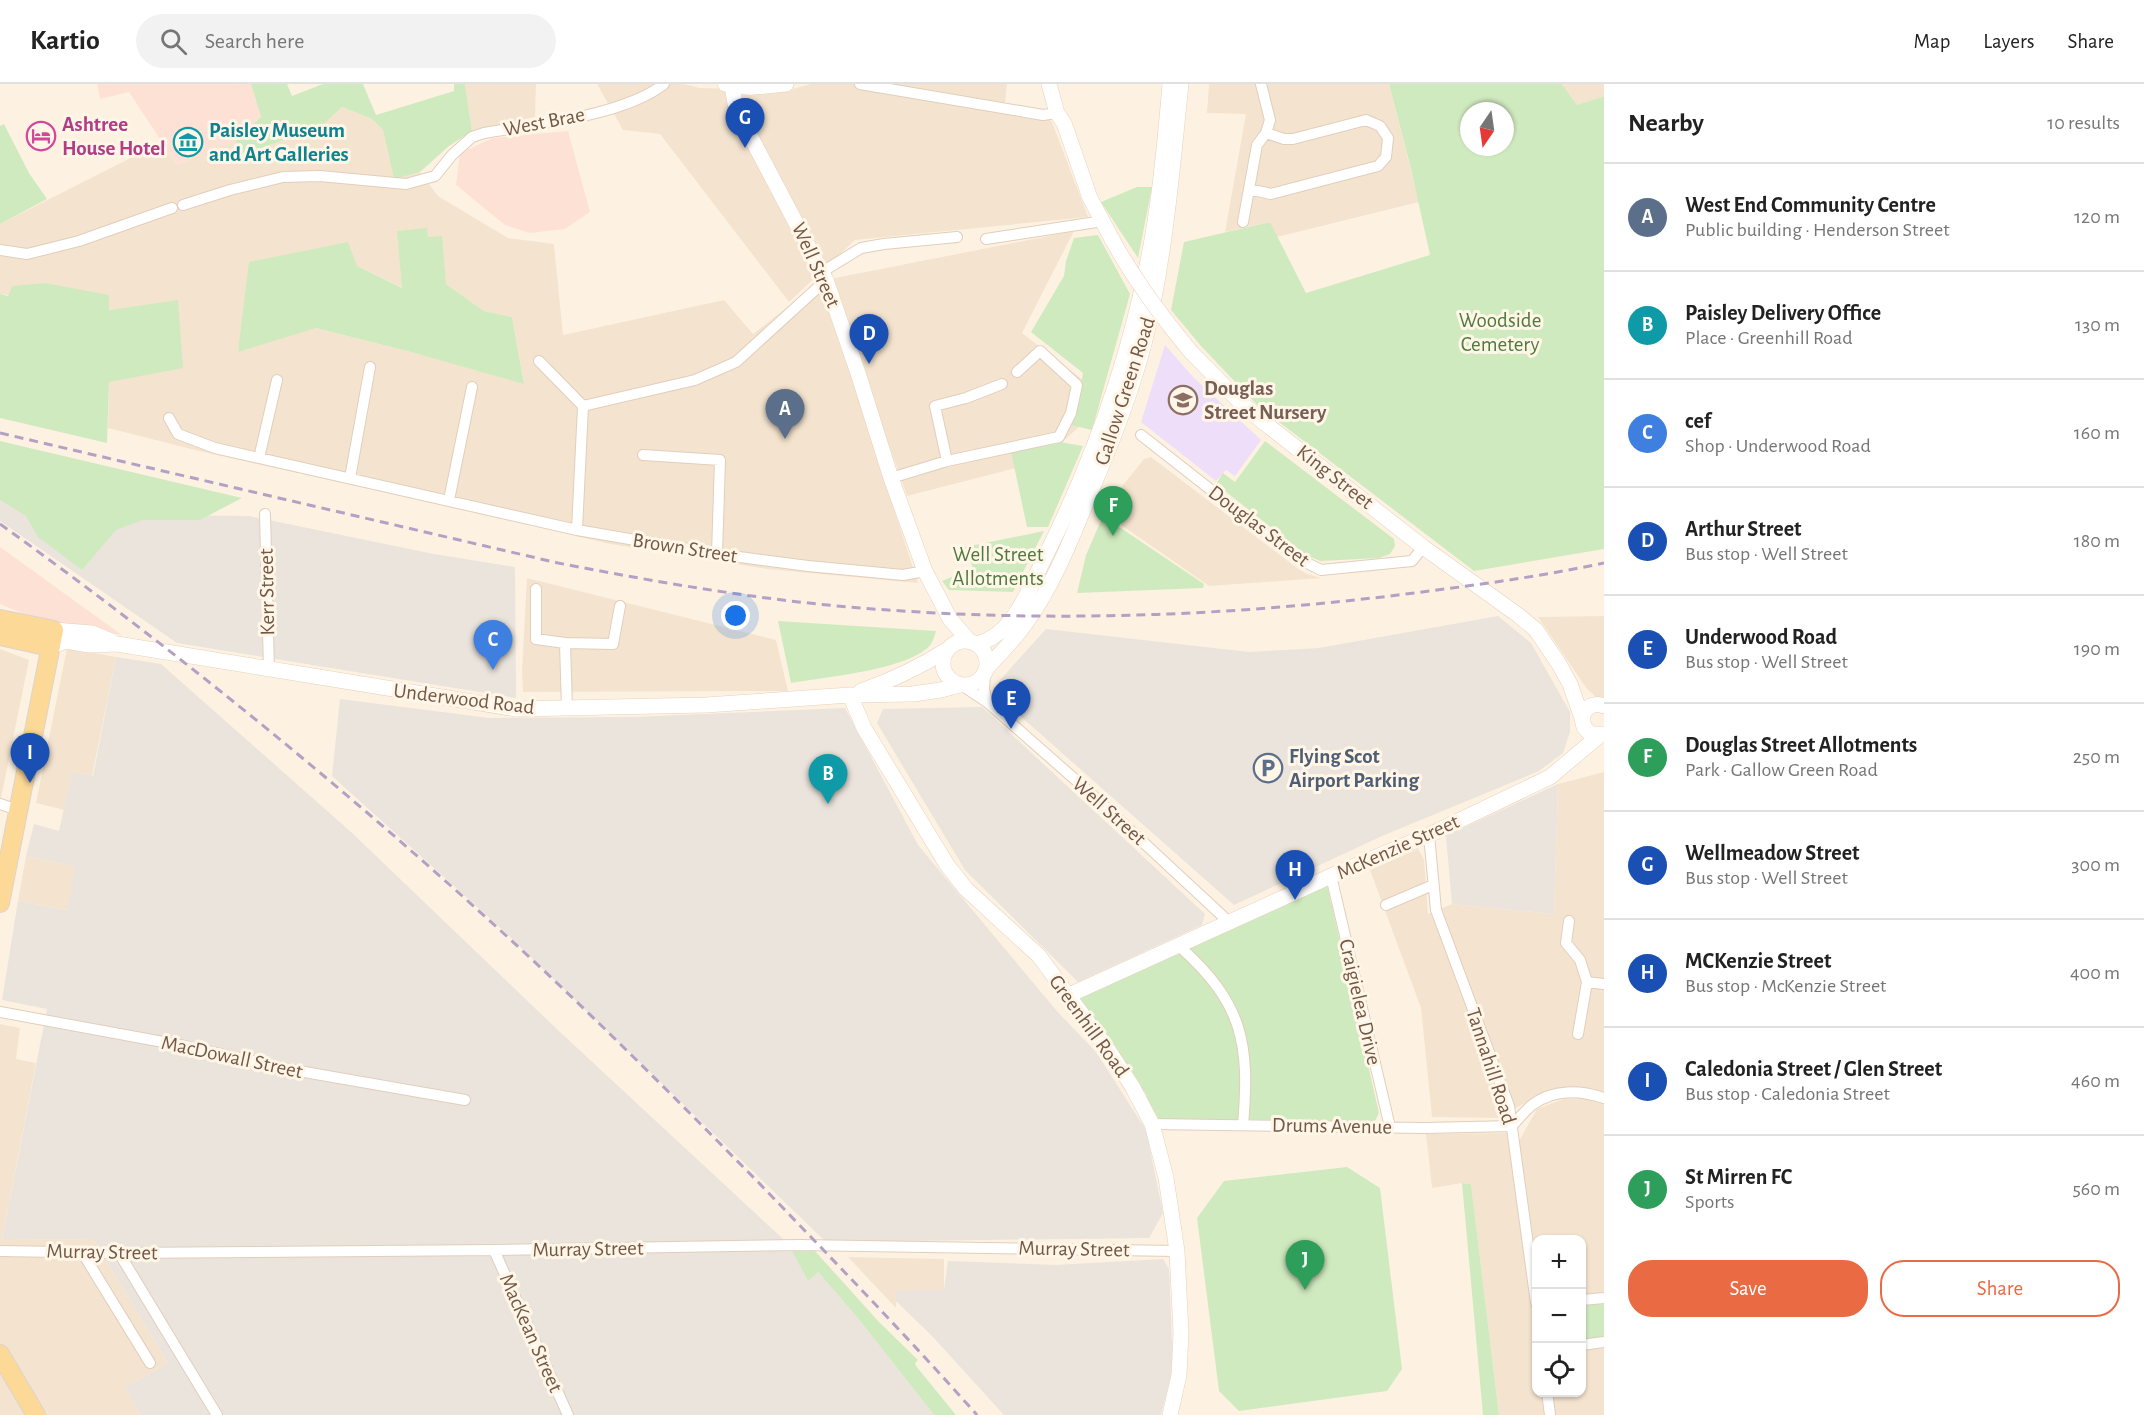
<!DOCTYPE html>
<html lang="en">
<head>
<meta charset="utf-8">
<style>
  :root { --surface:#fff; --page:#f2f2f2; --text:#222; --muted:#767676; --line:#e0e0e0; --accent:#ea6b43 }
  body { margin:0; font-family:"Alegreya Sans",sans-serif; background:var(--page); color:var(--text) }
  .controls { position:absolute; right:18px; bottom:18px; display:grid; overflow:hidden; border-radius:12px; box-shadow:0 2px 4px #0004 }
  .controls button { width:54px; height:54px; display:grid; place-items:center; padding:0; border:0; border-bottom:2px solid var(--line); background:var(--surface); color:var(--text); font:30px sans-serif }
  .compass { position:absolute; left:1460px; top:18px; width:54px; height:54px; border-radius:50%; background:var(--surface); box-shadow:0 2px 4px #0004; rotate:193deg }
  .you { position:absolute; left:736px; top:532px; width:21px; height:21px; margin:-15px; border:4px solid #fff; border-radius:50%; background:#1a73e8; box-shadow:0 0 0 9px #1a73e833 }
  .badge { display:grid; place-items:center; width:39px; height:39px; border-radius:50%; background:var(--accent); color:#fff; font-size:20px; font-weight:700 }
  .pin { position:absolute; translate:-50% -50px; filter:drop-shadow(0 2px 3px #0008) }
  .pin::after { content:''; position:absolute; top:32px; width:21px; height:18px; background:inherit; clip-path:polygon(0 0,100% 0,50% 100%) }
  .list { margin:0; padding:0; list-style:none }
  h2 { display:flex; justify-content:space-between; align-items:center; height:78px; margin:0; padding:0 24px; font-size:26px }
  h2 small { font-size:20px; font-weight:400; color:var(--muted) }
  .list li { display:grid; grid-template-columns:39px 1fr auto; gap:18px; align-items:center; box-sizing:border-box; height:108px; padding:0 24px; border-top:2px solid var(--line) }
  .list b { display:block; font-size:22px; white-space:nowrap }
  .list p { margin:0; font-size:20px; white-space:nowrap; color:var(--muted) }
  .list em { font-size:20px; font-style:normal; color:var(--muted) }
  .actions { display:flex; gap:12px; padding:18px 24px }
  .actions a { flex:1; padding:14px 0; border:2px solid var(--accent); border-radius:24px; text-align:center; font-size:21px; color:var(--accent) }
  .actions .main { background:var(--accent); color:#fff }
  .icon { flex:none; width:33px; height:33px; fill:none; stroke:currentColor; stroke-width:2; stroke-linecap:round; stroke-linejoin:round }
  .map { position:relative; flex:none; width:1604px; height:1331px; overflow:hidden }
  header { display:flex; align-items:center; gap:36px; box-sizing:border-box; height:84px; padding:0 30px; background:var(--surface); border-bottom:2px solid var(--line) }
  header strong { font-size:28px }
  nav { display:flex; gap:33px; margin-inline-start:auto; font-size:21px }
  .search { width:420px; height:54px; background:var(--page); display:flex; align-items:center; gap:15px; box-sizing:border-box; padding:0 21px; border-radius:33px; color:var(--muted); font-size:22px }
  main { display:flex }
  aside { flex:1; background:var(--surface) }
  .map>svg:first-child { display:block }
  .residential { fill:#f4e4cf; fill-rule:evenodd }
  .commercial { fill:#fde1d4 }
  .industrial { fill:#ebe4dc }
  .education { fill:#efdef9 }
  .green { fill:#d0eabf; fill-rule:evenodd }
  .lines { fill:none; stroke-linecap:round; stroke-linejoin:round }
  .street-casing { stroke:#e1cebc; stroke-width:12 }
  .secondary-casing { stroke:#e8d1bc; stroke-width:16 }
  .primary-casing { stroke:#dbd4cf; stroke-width:20 }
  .street { stroke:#fff; stroke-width:10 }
  .secondary { stroke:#fff; stroke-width:15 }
  .primary { stroke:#fdd997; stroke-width:18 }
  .rail { stroke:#b5a0c5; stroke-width:3; stroke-dasharray:9 6; stroke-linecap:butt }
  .secondary-bridge-casing { stroke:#e8d1bc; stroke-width:16; stroke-linecap:butt }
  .secondary-bridge { stroke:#fff; stroke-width:15 }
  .labels { text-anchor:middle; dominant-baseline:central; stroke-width:6; stroke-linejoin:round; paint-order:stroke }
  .street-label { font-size:21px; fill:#745847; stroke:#fff6e7 }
  .hotel-label { font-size:21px; font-weight:bold; fill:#b23c85; stroke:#fff6e7; text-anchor:start }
  .culture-label { font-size:21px; font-weight:bold; fill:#0d838f; stroke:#fff6e7; text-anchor:start }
  .park-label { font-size:21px; fill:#4f7a3f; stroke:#fff6e7 }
  .education-label { font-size:21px; font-weight:bold; fill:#785e54; stroke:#fff6e7; text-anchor:start }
  .service-label { font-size:21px; font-weight:bold; fill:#4e5e75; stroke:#fff6e7; text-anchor:start }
</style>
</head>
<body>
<header>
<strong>Kartio</strong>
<div class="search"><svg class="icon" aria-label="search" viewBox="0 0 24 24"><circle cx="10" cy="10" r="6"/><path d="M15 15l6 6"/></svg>Search here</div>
<nav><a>Map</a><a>Layers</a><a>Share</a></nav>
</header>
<main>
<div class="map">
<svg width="1604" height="1331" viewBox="0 0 1604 1331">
  <rect width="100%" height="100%" fill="#fdf2e1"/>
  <path class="residential" d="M465 0H536L535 33 472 47Z
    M597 0H684L699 4 789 6 811 0H1007L1005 20 1037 25 1052 38 1088 133 855 156 789 218 660 50 623 46Z
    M1209 0H1389L1419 118 1277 153 1269 138 1225 148 1246 30 1207 29Z
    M1562 0H1604V12L1577 21Z
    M342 23 372 35 383 46 394 94 420 88 438 112 508 154 554 160 563 251 724 216 753 250 820 197 918 499 767 485 610 460 435 419 203 368 108 344 109 298 178 217 109 226 0 210V140L162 58 177 81 235 57 244 70 321 43ZM357 182 403 204 446 200 484 227 512 233 524 299 407 267 316 244Z
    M1074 147 1022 249 1083 296 1079 343 1040 378 907 412 830 195Z
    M1151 373 1297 484 1307 490 1322 494 1209 502 1107 431 1119 406 1144 375Z
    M527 494 776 556 788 607 523 608 522 586Z
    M1604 532V620L1587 605 1538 533Z
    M67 564 116 573 92 692 72 688 64 726 36 719Z
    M0 565 29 576 0 719Z
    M1604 688V1011L1593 1004 1559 1005 1530 1016 1499 1034 1432 1033 1421 924 1370 786 1418 765 1424 775 1428 830 1452 820 1554 830 1558 700Z
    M26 772 75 782 68 826 18 817Z
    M0 940 20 944 16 975 36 979 2 1156 93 1155 168 1279 125 1303 141 1331H0Z
    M1588 1014 1604 1019V1331H1555L1553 1309 1582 1308V1156H1536V1187L1519 1057 1537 1025 1563 1015Z
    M1507 1049 1536 1249V1308L1543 1309 1546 1331H1499L1471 1100 1462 1099 1432 1104 1426 1050Z
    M848 1173 944 1175V1206H897L896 1224Z"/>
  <path class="commercial" d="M97 0H251L261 33 235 57 177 81 129 8 100 15Z
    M568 47 590 128 565 145 530 149 505 141 456 101 460 69 493 54Z
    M0 463 122 551 50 541 0 520Z"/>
  <path class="industrial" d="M0 403 153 431 249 432 434 470 515 483 516 614 177 559 0 437Z
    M1498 532 1531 559 1570 628V648L1563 669 1539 687 1382 752 1234 821 1001 615 996 606 1000 596 1046 545 1249 568 1319 564Z
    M116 573 161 580 351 748 561 949 782 1154 797 1174 807 1196 818 1188 857 1233 934 1331H141L125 1303 168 1279 93 1155 2 1156 47 925 2 916 18 817 67 826 75 782 26 772 34 740 59 747 72 688 93 692Z
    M340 615 489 634 633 633 845 624 918 761 1056 926 1096 968 1146 1046 1163 1129 1149 1154 826 1158 505 848 332 692Z
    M982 623 1205 830 1202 841 1078 898 965 786 877 639 883 625Z
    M1558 700 1554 830 1452 820 1446 752Z
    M1163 1175 1169 1185 1173 1284 1161 1331H1004L933 1253 896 1217V1206H944L948 1177 1055 1181Z"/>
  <path class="education" d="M1165 261 1194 294 1261 356 1235 392 1226 386 1216 397 1141 338Z"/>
  <path class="green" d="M251 0H287L292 12 323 0H363L376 31 454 7V0H465L472 47 449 62 420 88 394 95 383 46 372 35 342 23 321 43 244 70 235 57 261 33Z
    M1389 0H1562L1577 21 1604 12V465L1474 487 1258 322 1201 262 1171 226 1184 158 1270 138 1306 209 1430 171 1411 85ZM1469 27H1505V63H1469Z
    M4 40 29 89 47 115 0 140V42Z
    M1137 103H1152L1138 174 1101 118Z
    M427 144 428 153 442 152 446 200 484 227 512 233 524 300 407 267 316 244 238 268 249 178 348 158 357 182 402 204 397 147Z
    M1098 151 1130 210 1092 346 1070 341 1077 322 1083 289 1031 248 1064 192 1066 177 1074 154Z
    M45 199 109 211V226L178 216 183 284 109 298 107 359 0 334V210L8 212 12 202Z
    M0 357 242 414 200 436H143L116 446 82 486 38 453 26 432 0 416Z
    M1054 357 1083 362 1048 443H1027L1011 368Z
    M1265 357 1394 455 1395 462 1390 470 1379 474 1320 477 1306 471 1216 400 1223 389 1235 398Z
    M1103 432 1204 500 1203 504 1077 509 1086 471Z
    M1044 447 1013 508 949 506 942 497 973 484 965 463Z
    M778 537 936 547C935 551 933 557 931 560 911 586 824 593 791 599Z
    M1327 801 1379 1029 1374 1039 1155 1036 1146 1010 1076 914Z
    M1347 1083 1380 1104 1402 1285 1387 1307 1239 1327 1219 1307 1197 1134 1224 1097Z
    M1462 1099 1471 1100 1499 1331H1483Z
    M796 1166 815 1167 879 1238 918 1276 915 1279 916 1282 956 1331H934L857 1233 818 1188 808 1197 792 1167Z
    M1604 1217V1254L1582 1256V1220Z"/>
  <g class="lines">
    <g class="street-casing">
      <path id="street" d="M860 0 1043 31 1057 29
        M1249 105 1271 110 1378 82 1386 73 1388 54 1380 42 1366 36 1293 55H1284L1266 49
        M183 121 230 106 283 93 320 92 406 100 435 92 452 71 472 53 484 49C536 40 623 32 664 0
        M1243 138 1257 61 1266 49 1270 36 1261 0
        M986 155 1103 137
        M0 166 27 170 79 157 172 124
        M822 188 861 164 884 160 957 153
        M539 277 583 322 695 296 736 278 826 196
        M169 334 178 350 215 364 577 446 717 470 808 482 903 491 925 487
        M1141 351 1299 475 1321 486 1412 477 1423 463
        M643 371 720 376 717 470
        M259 374 277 296
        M947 377 935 322 966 314 1002 300
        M350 394 370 283
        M891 394 947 377 1059 353 1071 329 1077 301 1040 267 1017 288
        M449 416 472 303
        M265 430 269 586
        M577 446 583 322
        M536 505V555L565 559 567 625
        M565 559 613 560 620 522
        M985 589 984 606 987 618
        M963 602 987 618 1087 706 1229 838
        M0 720 18 726
        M1429 751 1436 826 1509 1022 1536 1219
        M1331 792 1390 1043
        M1386 821 1433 801
        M1569 837 1566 859 1580 876 1587 898
        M1179 862C1243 919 1250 959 1243 1041
        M0 928 185 962 293 986 465 1016
        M1578 950 1587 898 1604 900
        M1152 1040 1424 1044 1512 1042
        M1512 1042C1518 1035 1525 1027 1532 1021 1553 1005 1580 1006 1604 1014
        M494 1166 568 1331
        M0 1167 119 1169 494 1166 800 1161 1177 1167
        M82 1168 150 1279
        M119 1169 217 1331
        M1582 1216 1604 1214
        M1582 1261 1604 1258
        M1547 1308 1550 1331"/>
    </g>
    <g class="secondary-casing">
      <path id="secondary" d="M725 0C743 6 767 2 786 0
        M1049 0 1057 29 1064 39 1090 114 1113 157
        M732 2 736 25 826 196 858 289 891 394 925 487 950 535 970 558
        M1191 268 1238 316 1262 337 1423 463 1518 531 1536 546 1559 580 1570 600 1582 634
        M54 546 92 549 111 557
        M943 579a22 22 0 1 1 44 0a22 22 0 1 1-44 0Z
        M976 560C1013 552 1029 505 1044 475 1096 371 1135 259 1154 144 1162 96 1166 48 1170 0
        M50 563 66 557 89 561 117 560 516 625 706 621 850 611 913 610 941 606 960 601
        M987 584C1001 568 1016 554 1028 536 1054 499 1071 456 1088 414 1110 364 1130 313 1144 260 1165 175 1172 87 1181 0
        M861 607C893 596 920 583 948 565
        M850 611 864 644 947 781 966 805 1039 872 1107 964 1132 1002 1152 1040 1166 1094 1177 1167 1181 1249 1179 1291 1170 1331
        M1604 622C1593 618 1585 623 1582 634L1584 643 1590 650H1604
        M1067 912 1331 792 1429 751 1550 693 1600 651"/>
    </g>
    <g class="primary-casing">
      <path id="primary" d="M0 535 54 546 0 819
        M0 552 50 563
        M0 1270 36 1331"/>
    </g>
    <use href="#street" class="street"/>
    <use href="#secondary" class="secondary"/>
    <use href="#primary" class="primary"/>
    <path class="rail" d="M0 349 558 479C667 500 777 519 888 526 1056 538 1223 532 1390 512 1462 503 1533 494 1604 479
      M0 440C174 565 342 702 501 847 590 928 674 1013 758 1098 832 1175 906 1251 977 1331"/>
    <g class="secondary-bridge-casing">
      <path id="secondary-bridge" d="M1113 157C1135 197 1162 233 1191 268"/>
    </g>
    <use href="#secondary-bridge" class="secondary-bridge"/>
  </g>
  <defs>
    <g id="hotel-ring" transform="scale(1.5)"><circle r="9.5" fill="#fff6e7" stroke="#d1479c" stroke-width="1.5"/><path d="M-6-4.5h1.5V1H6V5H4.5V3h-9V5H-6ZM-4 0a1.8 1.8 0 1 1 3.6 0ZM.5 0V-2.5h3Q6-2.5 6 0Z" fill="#d1479c"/></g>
    <g id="museum-ring" transform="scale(1.5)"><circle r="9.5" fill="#fff6e7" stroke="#0f9aa8" stroke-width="1.5"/><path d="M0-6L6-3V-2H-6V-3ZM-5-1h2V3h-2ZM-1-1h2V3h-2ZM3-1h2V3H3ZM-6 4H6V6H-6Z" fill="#0f9aa8"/></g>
    <g id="school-ring" transform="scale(1.5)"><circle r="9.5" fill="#fff6e7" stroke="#8d6e63" stroke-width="1.5"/><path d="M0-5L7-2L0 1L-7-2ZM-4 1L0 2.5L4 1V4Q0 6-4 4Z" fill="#8d6e63"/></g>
    <g id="parking-ring" transform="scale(1.5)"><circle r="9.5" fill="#fff6e7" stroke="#5c6f8a" stroke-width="1.5"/><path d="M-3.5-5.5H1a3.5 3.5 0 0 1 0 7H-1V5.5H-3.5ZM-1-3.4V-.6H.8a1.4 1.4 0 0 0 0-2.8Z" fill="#5c6f8a"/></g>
  </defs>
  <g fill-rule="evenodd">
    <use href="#hotel-ring" x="41" y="52"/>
    <use href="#museum-ring" x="188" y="58"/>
    <use href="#school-ring" x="1183" y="316"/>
    <use href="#parking-ring" x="1268" y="684"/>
  </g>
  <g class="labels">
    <g class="street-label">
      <text transform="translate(544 38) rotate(-11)">West Brae</text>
      <text transform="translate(816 181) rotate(66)">Well Street</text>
      <text transform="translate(1125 307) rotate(-72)">Gallow Green Road</text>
      <text transform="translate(1335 393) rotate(38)">King Street</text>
      <text transform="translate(1259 442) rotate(37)">Douglas Street</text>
      <text transform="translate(685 464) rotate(9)">Brown Street</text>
      <text transform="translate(267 508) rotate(-91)">Kerr Street</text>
      <text transform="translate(464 615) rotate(7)">Underwood Road</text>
      <text transform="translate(1109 727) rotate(42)">Well Street</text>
      <text transform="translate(1398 763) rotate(-24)">McKenzie Street</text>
      <text transform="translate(1360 918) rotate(77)">Craigielea Drive</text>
      <text transform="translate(1089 942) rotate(54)">Greenhill Road</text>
      <text transform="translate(232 973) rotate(12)">MacDowall Street</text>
      <text transform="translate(1491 982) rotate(72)">Tannahill Road</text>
      <text transform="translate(1332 1042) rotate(1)">Drums Avenue</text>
      <text transform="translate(588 1165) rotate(-1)">Murray Street</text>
      <text transform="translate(1074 1165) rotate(1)">Murray Street</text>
      <text transform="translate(102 1168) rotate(1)">Murray Street</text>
      <text transform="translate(531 1249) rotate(66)">MacKean Street</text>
    </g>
    <g class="hotel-label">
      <text x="62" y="40">Ashtree<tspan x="62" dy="24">House Hotel</tspan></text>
    </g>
    <g class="culture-label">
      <text x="209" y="46">Paisley Museum<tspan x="209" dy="24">and Art Galleries</tspan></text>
    </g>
    <g class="park-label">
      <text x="1500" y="236">Woodside<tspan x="1500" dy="24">Cemetery</tspan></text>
      <text x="998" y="470">Well Street<tspan x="998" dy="24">Allotments</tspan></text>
    </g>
    <g class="education-label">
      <text x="1204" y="304">Douglas<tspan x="1204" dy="24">Street Nursery</tspan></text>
    </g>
    <g class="service-label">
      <text x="1289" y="672">Flying Scot<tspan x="1289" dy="24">Airport Parking</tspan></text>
    </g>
  </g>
</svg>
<div class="controls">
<button>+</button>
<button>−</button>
<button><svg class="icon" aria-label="locate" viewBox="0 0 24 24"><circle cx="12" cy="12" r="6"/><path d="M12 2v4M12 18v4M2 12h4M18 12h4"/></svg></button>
</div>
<svg class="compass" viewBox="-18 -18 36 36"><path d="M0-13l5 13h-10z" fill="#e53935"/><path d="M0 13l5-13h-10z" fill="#767676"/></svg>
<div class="you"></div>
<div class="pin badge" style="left:785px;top:355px;background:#5c6f8a">A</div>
<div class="pin badge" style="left:828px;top:720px;background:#0f9aa8">B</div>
<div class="pin badge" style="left:493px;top:586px;background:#3f7fe0">C</div>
<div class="pin badge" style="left:869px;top:280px;background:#1a4fb4">D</div>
<div class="pin badge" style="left:1011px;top:645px;background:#1a4fb4">E</div>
<div class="pin badge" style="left:1113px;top:452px;background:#2e9e5b">F</div>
<div class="pin badge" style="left:745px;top:64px;background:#1a4fb4">G</div>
<div class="pin badge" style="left:1295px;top:816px;background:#1a4fb4">H</div>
<div class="pin badge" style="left:30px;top:699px;background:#1a4fb4">I</div>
<div class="pin badge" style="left:1305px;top:1206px;background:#2e9e5b">J</div>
</div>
<aside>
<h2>Nearby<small>10 results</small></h2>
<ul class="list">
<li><span class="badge" style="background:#5c6f8a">A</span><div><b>West End Community Centre</b><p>Public building · Henderson Street</p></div><em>120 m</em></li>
<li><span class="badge" style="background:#0f9aa8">B</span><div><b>Paisley Delivery Office</b><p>Place · Greenhill Road</p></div><em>130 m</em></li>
<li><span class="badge" style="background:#3f7fe0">C</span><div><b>cef</b><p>Shop · Underwood Road</p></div><em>160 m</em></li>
<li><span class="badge" style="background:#1a4fb4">D</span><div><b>Arthur Street</b><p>Bus stop · Well Street</p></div><em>180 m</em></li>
<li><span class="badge" style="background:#1a4fb4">E</span><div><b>Underwood Road</b><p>Bus stop · Well Street</p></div><em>190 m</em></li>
<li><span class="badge" style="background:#2e9e5b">F</span><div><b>Douglas Street Allotments</b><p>Park · Gallow Green Road</p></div><em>250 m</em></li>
<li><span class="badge" style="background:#1a4fb4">G</span><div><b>Wellmeadow Street</b><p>Bus stop · Well Street</p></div><em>300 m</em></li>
<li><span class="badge" style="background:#1a4fb4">H</span><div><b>MCKenzie Street</b><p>Bus stop · McKenzie Street</p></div><em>400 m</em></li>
<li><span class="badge" style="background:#1a4fb4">I</span><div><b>Caledonia Street / Glen Street</b><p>Bus stop · Caledonia Street</p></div><em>460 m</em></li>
<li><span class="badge" style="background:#2e9e5b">J</span><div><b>St Mirren FC</b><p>Sports</p></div><em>560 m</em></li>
</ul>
<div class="actions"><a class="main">Save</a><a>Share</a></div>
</aside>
</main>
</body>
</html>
